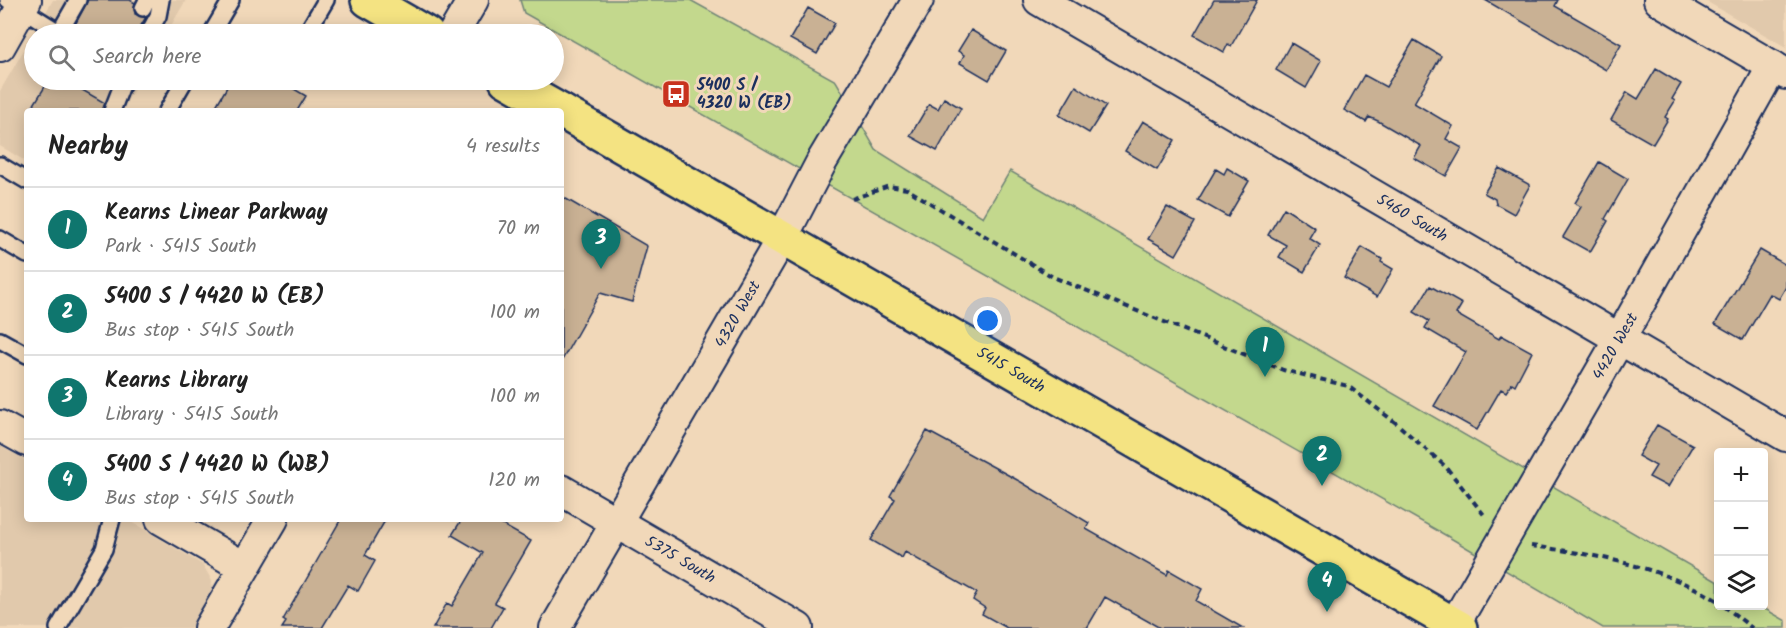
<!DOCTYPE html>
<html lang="en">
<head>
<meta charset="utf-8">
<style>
  :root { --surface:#fff; --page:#f2f2f2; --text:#222; --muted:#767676; --line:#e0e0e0; --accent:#0f766e }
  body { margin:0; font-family:Kalam,sans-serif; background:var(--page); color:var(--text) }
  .controls { position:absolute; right:18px; bottom:18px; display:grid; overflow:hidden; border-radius:6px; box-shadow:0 3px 15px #0003 }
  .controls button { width:54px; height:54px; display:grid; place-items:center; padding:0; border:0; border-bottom:2px solid var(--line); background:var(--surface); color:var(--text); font:30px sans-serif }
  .you { position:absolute; left:988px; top:321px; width:21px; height:21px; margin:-15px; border:4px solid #fff; border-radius:50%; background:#1a73e8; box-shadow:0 0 0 9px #1a73e833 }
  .badge { display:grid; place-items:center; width:39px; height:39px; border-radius:50%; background:var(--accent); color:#fff; font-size:20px; font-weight:700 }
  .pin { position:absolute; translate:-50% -50px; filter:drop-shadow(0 2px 3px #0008) }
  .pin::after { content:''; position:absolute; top:32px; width:21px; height:18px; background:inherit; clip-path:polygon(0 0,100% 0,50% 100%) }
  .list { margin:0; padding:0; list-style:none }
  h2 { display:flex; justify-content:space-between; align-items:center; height:78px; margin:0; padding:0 24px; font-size:26px }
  h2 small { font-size:20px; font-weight:400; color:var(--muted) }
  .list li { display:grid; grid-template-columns:39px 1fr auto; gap:18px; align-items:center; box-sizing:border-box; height:84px; padding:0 24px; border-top:2px solid var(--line) }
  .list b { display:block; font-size:22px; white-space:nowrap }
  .list p { margin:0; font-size:20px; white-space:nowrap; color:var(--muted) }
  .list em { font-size:20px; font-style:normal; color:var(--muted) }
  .icon { flex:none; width:33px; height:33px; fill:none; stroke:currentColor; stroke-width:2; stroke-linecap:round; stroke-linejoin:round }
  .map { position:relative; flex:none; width:1786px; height:628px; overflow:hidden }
  .search { position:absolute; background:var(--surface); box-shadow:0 3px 15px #0003; left:24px; top:24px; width:540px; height:66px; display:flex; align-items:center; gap:15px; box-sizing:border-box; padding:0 21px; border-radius:33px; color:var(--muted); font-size:22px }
  .panel { position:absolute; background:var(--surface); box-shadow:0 3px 15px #0003; left:24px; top:108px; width:540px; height:414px; border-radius:6px }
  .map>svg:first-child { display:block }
  .built { fill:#e1c9ac }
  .green { fill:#c3d88d; stroke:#6f8476; stroke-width:1.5 }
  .building { fill:#c9b194; stroke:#1b2f5e; stroke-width:1.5 }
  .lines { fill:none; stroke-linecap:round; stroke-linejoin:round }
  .lane-casing { stroke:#1b2f5e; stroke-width:20 }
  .street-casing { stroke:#1b2f5e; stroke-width:34 }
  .primary-casing { stroke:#1b2f5e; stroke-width:38 }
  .path { stroke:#1b2f5e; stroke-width:4; stroke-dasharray:6 4.5; stroke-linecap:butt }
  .lane { stroke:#f1d8b9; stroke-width:15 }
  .street { stroke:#f1d8b9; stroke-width:30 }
  .primary { stroke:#f4e382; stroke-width:33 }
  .labels { text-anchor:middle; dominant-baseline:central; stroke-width:6; stroke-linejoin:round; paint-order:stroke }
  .poi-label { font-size:16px; font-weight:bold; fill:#1b2f5e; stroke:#f1d8b9; text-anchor:start }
  .street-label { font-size:16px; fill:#1b2f5e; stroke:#f1d8b9 }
</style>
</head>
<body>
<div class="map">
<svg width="1786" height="628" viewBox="0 0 1786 628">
  <rect width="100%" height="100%" fill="#f1d8b9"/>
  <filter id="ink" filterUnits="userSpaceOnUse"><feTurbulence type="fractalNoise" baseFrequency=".0167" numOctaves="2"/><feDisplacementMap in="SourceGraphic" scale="12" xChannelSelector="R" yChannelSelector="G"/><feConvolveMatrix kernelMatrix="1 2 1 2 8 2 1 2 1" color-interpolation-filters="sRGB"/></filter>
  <g filter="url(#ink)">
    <path class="built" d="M53 0H186L166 34H34V80H140L121 111H27V162L0 146V91Z
      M1704 0H1786V47Z
      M0 446 27 461V519H127L203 565 212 581 211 591 191 628H0Z"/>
    <path class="green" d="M520 0H690L836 81 876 150 983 217 1010 171 1718 582V606H1760L1786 621V628H1603L1447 536 524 13Z"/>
    <path class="building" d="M88 0H130L135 3V14L146 17 136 34H92L75 25Z
      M1214 0H1257L1231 46 1228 44 1224 52 1194 35Z
      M1485 0H1558L1555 6 1621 44 1606 70Z
      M808 8 835 23 817 54 790 39Z
      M971 30 1006 51 989 80 960 63 964 55 958 51Z
      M1414 40 1441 56 1414 103 1453 126 1446 139 1462 148 1446 176 1414 158 1421 146 1378 121 1369 117 1366 122 1344 110 1364 75 1386 87Z
      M1291 43 1321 61 1306 88 1276 70Z
      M1656 69 1681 84 1672 99 1675 101 1665 117 1668 119 1653 144 1611 120 1627 92 1638 99Z
      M49 80H65L105 103 102 111H30Z
      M231 80H279L306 96 297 111H213Z
      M1076 86 1106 106 1089 133 1059 115Z
      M944 98 961 108 937 151 910 136 929 104 938 109Z
      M1143 121 1175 140 1157 170 1125 151Z
      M1599 162 1628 179 1605 219 1608 221 1590 252 1563 237 1581 207 1575 203Z
      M1227 168 1249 181 1228 217 1198 200 1216 169 1224 174Z
      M1499 168 1530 185 1514 214 1496 204 1495 199 1484 193Z
      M561 196 647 246 632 302 600 293 561 362Z
      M1167 207 1195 222 1176 255 1148 239Z
      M1284 208 1315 228 1309 238 1320 245 1304 272 1279 257 1286 245 1268 235Z
      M1362 247 1382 259 1381 262 1393 269 1377 297 1344 278Z
      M1760 250 1786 265V287L1779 299 1770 294 1743 340 1715 324Z
      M1430 286 1462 304 1456 314 1499 339 1501 335 1532 352 1515 385 1512 383 1506 392 1501 389 1477 430 1434 406 1466 352 1425 328 1429 321 1414 312Z
      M1657 425 1693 445 1668 487 1649 477 1656 466 1638 456Z
      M927 431 1021 482 1089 523 1086 529 1167 575 1169 570 1202 589 1196 601 1243 628H1160L1105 597 1087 628H1007L982 614 985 608 973 600 977 593 905 552 902 558 871 540 895 499 890 496Z
      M341 519H386L365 555 375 561 358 591 348 585 322 628H282L286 622 283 620Z
      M462 519H492L531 541 495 603 503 607 491 628H433L447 603 452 606 483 553 452 535Z"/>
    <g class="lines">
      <g class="lane-casing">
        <path id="lane" d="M8 0 62 34
          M143 8 147 0
          M59 33 78 0
          M148 34 158 16 161 0
          M211 34 231 0
          M306 34 326 0
          M112 111 124 80
          M167 111 185 80
          M0 165 27 181
          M0 239 27 255
          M0 340 27 355
          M58 628 104 549 112 519"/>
      </g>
      <g class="street-casing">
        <g id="street">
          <path id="s1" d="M1039 0 1786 436"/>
          <path d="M1659 0 1786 74"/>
          <path d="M453 34 473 0"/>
          <path d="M0 46 26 0"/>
          <path d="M0 426 27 441"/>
          <path id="s2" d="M561 490 798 628"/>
          <path d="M161 519 244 567"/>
          <path id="s3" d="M1454 625 1619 340 1773 66"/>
          <path d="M209 628 273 519"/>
          <path id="s4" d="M555 628 782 238 822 161 918 0"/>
        </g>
      </g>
      <g class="primary-casing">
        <g id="primary">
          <path d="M368 0 427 34"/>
          <path d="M506 80 561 111"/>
          <path id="s5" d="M561 111 1460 628"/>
        </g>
      </g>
      <path class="path" d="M852 199 889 186 907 189 1053 277 1283 370 1348 386 1396 423 1446 467 1485 516
        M1531 546C1595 554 1663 567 1718 601
        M1724 606 1752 628"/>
      <use href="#lane" class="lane"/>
      <use href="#street" class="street"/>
      <use href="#primary" class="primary"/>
    </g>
  </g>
  <defs>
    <g id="bus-square" transform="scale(1.5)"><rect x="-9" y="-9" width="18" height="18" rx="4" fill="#c8321e" stroke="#f1d8b9"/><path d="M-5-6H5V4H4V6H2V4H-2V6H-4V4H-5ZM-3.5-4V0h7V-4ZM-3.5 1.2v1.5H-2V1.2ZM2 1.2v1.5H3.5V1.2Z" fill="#fff"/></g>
  </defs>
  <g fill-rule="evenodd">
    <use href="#bus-square" x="676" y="94"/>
  </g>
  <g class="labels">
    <g class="poi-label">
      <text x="697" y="85">5400 S /<tspan x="697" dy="18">4320 W (EB)</tspan></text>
    </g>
    <g class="street-label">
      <text stroke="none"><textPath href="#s1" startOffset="432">5460 South</textPath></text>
      <text stroke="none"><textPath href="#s4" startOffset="363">4320 West</textPath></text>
      <text stroke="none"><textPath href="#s3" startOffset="322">4420 West</textPath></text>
      <text stroke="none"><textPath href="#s5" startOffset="519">5415 South</textPath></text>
      <text stroke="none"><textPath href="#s2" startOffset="138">5375 South</textPath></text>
    </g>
  </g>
</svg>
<div class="controls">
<button>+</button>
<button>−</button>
<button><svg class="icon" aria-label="layers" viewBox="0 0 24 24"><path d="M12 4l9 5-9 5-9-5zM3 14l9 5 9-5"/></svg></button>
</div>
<div class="you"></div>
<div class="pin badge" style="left:1265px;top:377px">1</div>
<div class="pin badge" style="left:1322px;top:486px">2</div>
<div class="pin badge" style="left:601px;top:269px">3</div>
<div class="pin badge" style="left:1327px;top:612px">4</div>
<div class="search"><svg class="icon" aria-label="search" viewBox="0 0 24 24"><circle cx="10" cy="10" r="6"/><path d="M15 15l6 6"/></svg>Search here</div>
<section class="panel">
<h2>Nearby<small>4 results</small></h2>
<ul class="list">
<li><span class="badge">1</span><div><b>Kearns Linear Parkway</b><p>Park · 5415 South</p></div><em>70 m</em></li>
<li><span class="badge">2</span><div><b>5400 S / 4420 W (EB)</b><p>Bus stop · 5415 South</p></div><em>100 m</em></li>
<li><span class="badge">3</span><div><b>Kearns Library</b><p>Library · 5415 South</p></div><em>100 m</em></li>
<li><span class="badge">4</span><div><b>5400 S / 4420 W (WB)</b><p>Bus stop · 5415 South</p></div><em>120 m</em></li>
</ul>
</section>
</div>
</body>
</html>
